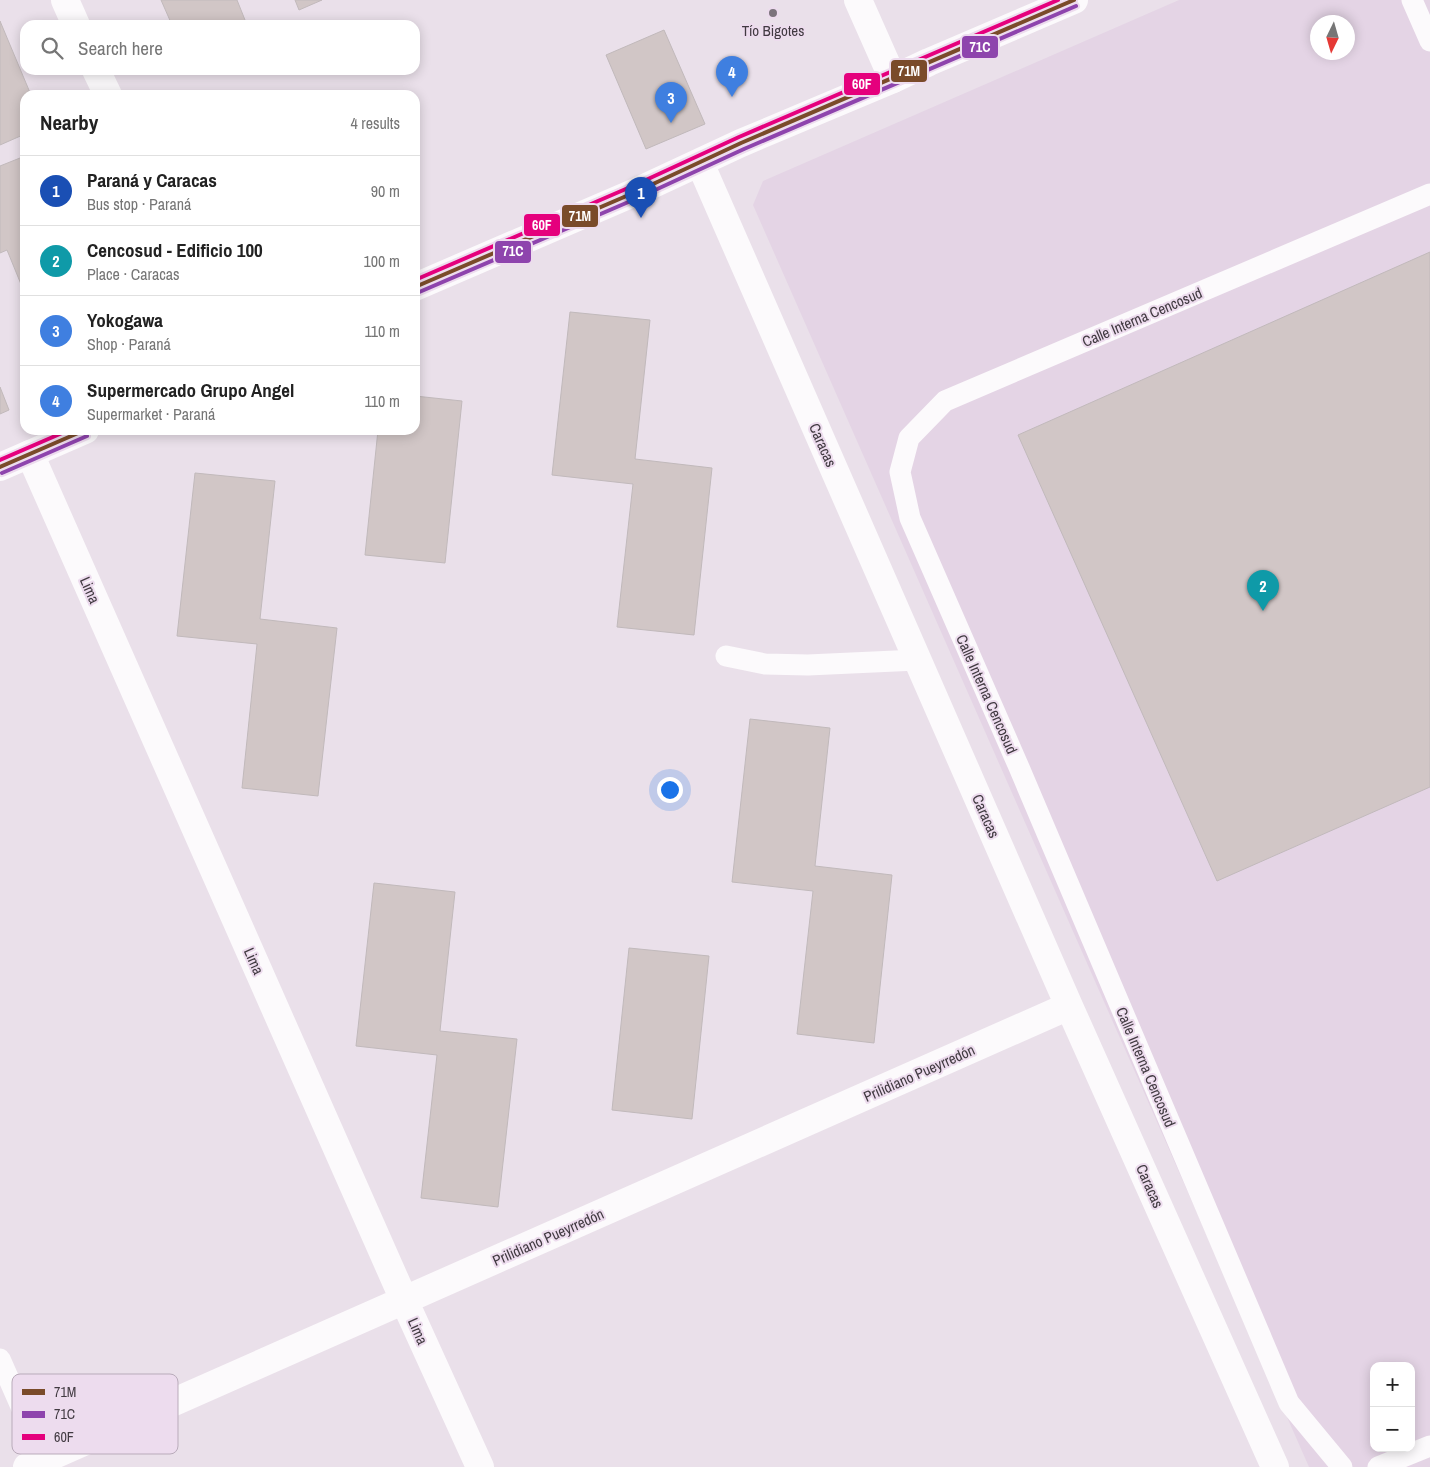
<!DOCTYPE html>
<html lang="en">
<head>
<meta charset="utf-8">
<style>
  :root { --surface:#fff; --page:#f2f2f2; --text:#222; --muted:#767676; --line:#e0e0e0; --accent:#1a73e8 }
  body { margin:0; font-family:"Archivo Narrow",sans-serif; background:var(--page); color:var(--text) }
  .controls { position:absolute; right:15px; bottom:15px; display:grid; overflow:hidden; border-radius:10px; box-shadow:0 2px 12px #0003 }
  .controls button { width:45px; height:45px; display:grid; place-items:center; padding:0; border:0; border-bottom:1px solid var(--line); background:var(--surface); color:var(--text); font:25px sans-serif }
  .compass { position:absolute; left:1310px; top:15px; width:45px; height:45px; border-radius:50%; background:var(--surface); box-shadow:0 2px 12px #0003; rotate:185deg }
  .you { position:absolute; left:669px; top:789px; width:18px; height:18px; margin:-12px; border:4px solid #fff; border-radius:50%; background:#1a73e8; box-shadow:0 0 0 8px #1a73e833 }
  .badge { display:grid; place-items:center; width:32px; height:32px; border-radius:50%; background:var(--accent); color:#fff; font-size:16px; font-weight:700 }
  .pin { position:absolute; translate:-50% -41px; filter:drop-shadow(0 1px 2px #0008) }
  .pin::after { content:''; position:absolute; top:26px; width:18px; height:15px; background:inherit; clip-path:polygon(0 0,100% 0,50% 100%) }
  .list { margin:0; padding:0; list-style:none }
  h2 { display:flex; justify-content:space-between; align-items:center; height:65px; margin:0; padding:0 20px; font-size:21px }
  h2 small { font-size:16px; font-weight:400; color:var(--muted) }
  .list li { display:grid; grid-template-columns:32px 1fr auto; gap:15px; align-items:center; box-sizing:border-box; height:70px; padding:0 20px; border-top:1px solid var(--line) }
  .list b { display:block; font-size:19px; white-space:nowrap }
  .list p { margin:0; font-size:16px; white-space:nowrap; color:var(--muted) }
  .list em { font-size:16px; font-style:normal; color:var(--muted) }
  .icon { flex:none; width:28px; height:28px; fill:none; stroke:currentColor; stroke-width:2; stroke-linecap:round; stroke-linejoin:round }
  .map { position:relative; flex:none; width:1430px; height:1467px; overflow:hidden }
  .search { position:absolute; background:var(--surface); box-shadow:0 2px 12px #0003; left:20px; top:20px; width:400px; height:55px; display:flex; align-items:center; gap:12px; box-sizing:border-box; padding:0 18px; border-radius:15px; color:var(--muted); font-size:19px }
  .panel { position:absolute; background:var(--surface); box-shadow:0 2px 12px #0003; left:20px; top:90px; width:400px; height:345px; border-radius:15px }
  .map>svg:first-child { display:block }
  .built { fill:#e4d4e5; fill-rule:evenodd }
  .building { fill:#d1c6c6; stroke:#c1b9bb }
  .lines { fill:none; stroke-linecap:round; stroke-linejoin:round }
  .lane { stroke:#fcfafc; stroke-width:21 }
  .street { stroke:#fcfafc; stroke-width:28 }
  .secondary { stroke:#fcfafc; stroke-width:28 }
  .bus-1-casing { stroke:#eddcee; stroke-width:8 }
  .bus-2-casing { stroke:#eddcee; stroke-width:8 }
  .bus-3-casing { stroke:#eddcee; stroke-width:8 }
  .bus-1 { stroke:#7a4b2a; stroke-width:4 }
  .bus-2 { stroke:#8e44ad; stroke-width:4 }
  .bus-3 { stroke:#e5007d; stroke-width:4 }
  .poi-dot { fill:#7c747c; stroke:#eddcee; stroke-width:2 }
  .labels { text-anchor:middle; dominant-baseline:central; stroke-width:4; stroke-linejoin:round; paint-order:stroke }
  .poi-label { font-size:15px; fill:#413a41; stroke:#eddcee }
  .street-label { font-size:15px; fill:#413a41; stroke:#eddcee }
  .key { fill:#eddcee; stroke:#b9abba; stroke-width:1 }
  .key-label { font-size:14px; fill:#413a41 }
  .line-badge { stroke:#eddcee; stroke-width:2 }
  .badge-label { font-size:14px; text-anchor:middle; font-weight:bold; fill:#fff }
</style>
</head>
<body>
<div class="map">
<svg width="1430" height="1467" viewBox="0 0 1430 1467">
  <rect width="100%" height="100%" fill="#eae0ea"/>
  <path class="built" d="M1179 0H1430V1467H1309L753 205 763 181ZM1318 22H1348V52H1318ZM1374 1366H1411V1448H1374Z"/>
  <path class="building" d="M161 0H237L247 25H172Z
    M295 0H322L299 10Z
    M0 21 31 95H25V134L0 145Z
    M664 30 705 124 646 149 606 55Z
    M25 156V294L7 250 0 253V166Z
    M1430 252V787L1217 881 1018 435Z
    M570 312 650 320 635 459 712 468 694 635 617 627 633 484 552 475Z
    M0 387 9 410 0 414Z
    M415 396 462 401 445 563 365 555 378 430H415Z
    M195 473 275 481 260 619 337 628 318 796 242 788 257 644 177 636Z
    M750 719 830 728 815 866 892 875 874 1043 797 1034 813 891 732 882Z
    M374 883 455 892 440 1031 517 1039 498 1207 421 1198 437 1055 356 1046Z
    M629 948 709 956 692 1119 612 1110Z"/>
  <g class="lines">
    <path class="lane" d="M1412 0 1430 41
      M726 656 765 664 808 665 917 660
      M0 1359 44 1459
      M1342 1467 1289 1403 1018 765 910 518 900 472 909 438 945 401 1430 194
      M1378 1467 1430 1446"/>
    <path class="street" d="M65 0 76 25
      M858 0 893 79
      M96 70 108 95
      M700 163 1069 1006 1275 1467
      M30 454 404 1300 480 1467
      M27 1467 1069 1006"/>
    <path class="secondary" d="M415 287 638 191 741 143 893 79 929 62 1074 0
      M0 467 85 430"/>
    <g class="bus-1-casing">
      <path id="bus-1" d="M415 287 638 191 741 143 1074 0
        M0 467 85 430"/>
    </g>
    <g class="bus-2-casing">
      <path id="bus-2" d="M417 293 640 197 744 149 1076 6
        M2 473 87 436"/>
    </g>
    <g class="bus-3-casing">
      <path id="bus-3" d="M415 280 635 185 739 137 1058 0
        M0 460 69 430"/>
    </g>
    <use href="#bus-1" class="bus-1"/>
    <use href="#bus-2" class="bus-2"/>
    <use href="#bus-3" class="bus-3"/>
  </g>
  <circle class="poi-dot" cx="773" cy="13" r="5"/>
  <g class="labels">
    <g class="poi-label">
      <text x="773" y="30">Tío Bigotes</text>
    </g>
    <g class="street-label">
      <text transform="translate(1142 317) rotate(-23)">Calle Interna Cencosud</text>
      <text transform="translate(823 445) rotate(66)">Caracas</text>
      <text transform="translate(90 590) rotate(66)">Lima</text>
      <text transform="translate(987 694) rotate(66)">Calle Interna Cencosud</text>
      <text transform="translate(986 816) rotate(66)">Caracas</text>
      <text transform="translate(254 961) rotate(66)">Lima</text>
      <text transform="translate(1146 1067) rotate(67)">Calle Interna Cencosud</text>
      <text transform="translate(919 1073) rotate(-24)">Prilidiano Pueyrredón</text>
      <text transform="translate(1150 1186) rotate(66)">Caracas</text>
      <text transform="translate(548 1237) rotate(-24)">Prilidiano Pueyrredón</text>
      <text transform="translate(418 1331) rotate(66)">Lima</text>
    </g>
  </g>
  <rect x="12" y="1374" width="166" height="80" rx="8" class="key"/>
  <rect x="22" y="1389" width="23" height="6" fill="#7a4b2a"/>
  <rect x="22" y="1411" width="23" height="7" fill="#8e44ad"/>
  <rect x="22" y="1434" width="23" height="6" fill="#e5007d"/>
  <g class="key-label">
    <text x="54" y="1397">71M</text>
    <text x="54" y="1419">71C</text>
    <text x="54" y="1442">60F</text>
  </g>
  <g class="line-badge">
    <rect x="961" y="35" width="38" height="24" rx="5" fill="#8e44ad"/>
    <rect x="890" y="59" width="38" height="24" rx="5" fill="#7a4b2a"/>
    <rect x="843" y="72" width="38" height="24" rx="5" fill="#e5007d"/>
    <rect x="561" y="204" width="38" height="24" rx="5" fill="#7a4b2a"/>
    <rect x="523" y="213" width="38" height="24" rx="5" fill="#e5007d"/>
    <rect x="494" y="240" width="38" height="24" rx="5" fill="#8e44ad"/>
  </g>
  <g class="badge-label">
    <text x="980" y="52">71C</text>
    <text x="909" y="76">71M</text>
    <text x="862" y="89">60F</text>
    <text x="580" y="221">71M</text>
    <text x="542" y="230">60F</text>
    <text x="513" y="256">71C</text>
  </g>
</svg>
<div class="controls">
<button>+</button>
<button>−</button>
</div>
<svg class="compass" viewBox="-18 -18 36 36"><path d="M0-13l5 13h-10z" fill="#e53935"/><path d="M0 13l5-13h-10z" fill="#767676"/></svg>
<div class="you"></div>
<div class="pin badge" style="left:641px;top:218px;background:#1a4fb4">1</div>
<div class="pin badge" style="left:1263px;top:611px;background:#0f9aa8">2</div>
<div class="pin badge" style="left:671px;top:123px;background:#3f7fe0">3</div>
<div class="pin badge" style="left:732px;top:97px;background:#3f7fe0">4</div>
<div class="search"><svg class="icon" aria-label="search" viewBox="0 0 24 24"><circle cx="10" cy="10" r="6"/><path d="M15 15l6 6"/></svg>Search here</div>
<section class="panel">
<h2>Nearby<small>4 results</small></h2>
<ul class="list">
<li><span class="badge" style="background:#1a4fb4">1</span><div><b>Paraná y Caracas</b><p>Bus stop · Paraná</p></div><em>90 m</em></li>
<li><span class="badge" style="background:#0f9aa8">2</span><div><b>Cencosud - Edificio 100</b><p>Place · Caracas</p></div><em>100 m</em></li>
<li><span class="badge" style="background:#3f7fe0">3</span><div><b>Yokogawa</b><p>Shop · Paraná</p></div><em>110 m</em></li>
<li><span class="badge" style="background:#3f7fe0">4</span><div><b>Supermercado Grupo Angel</b><p>Supermarket · Paraná</p></div><em>110 m</em></li>
</ul>
</section>
</div>
</body>
</html>
